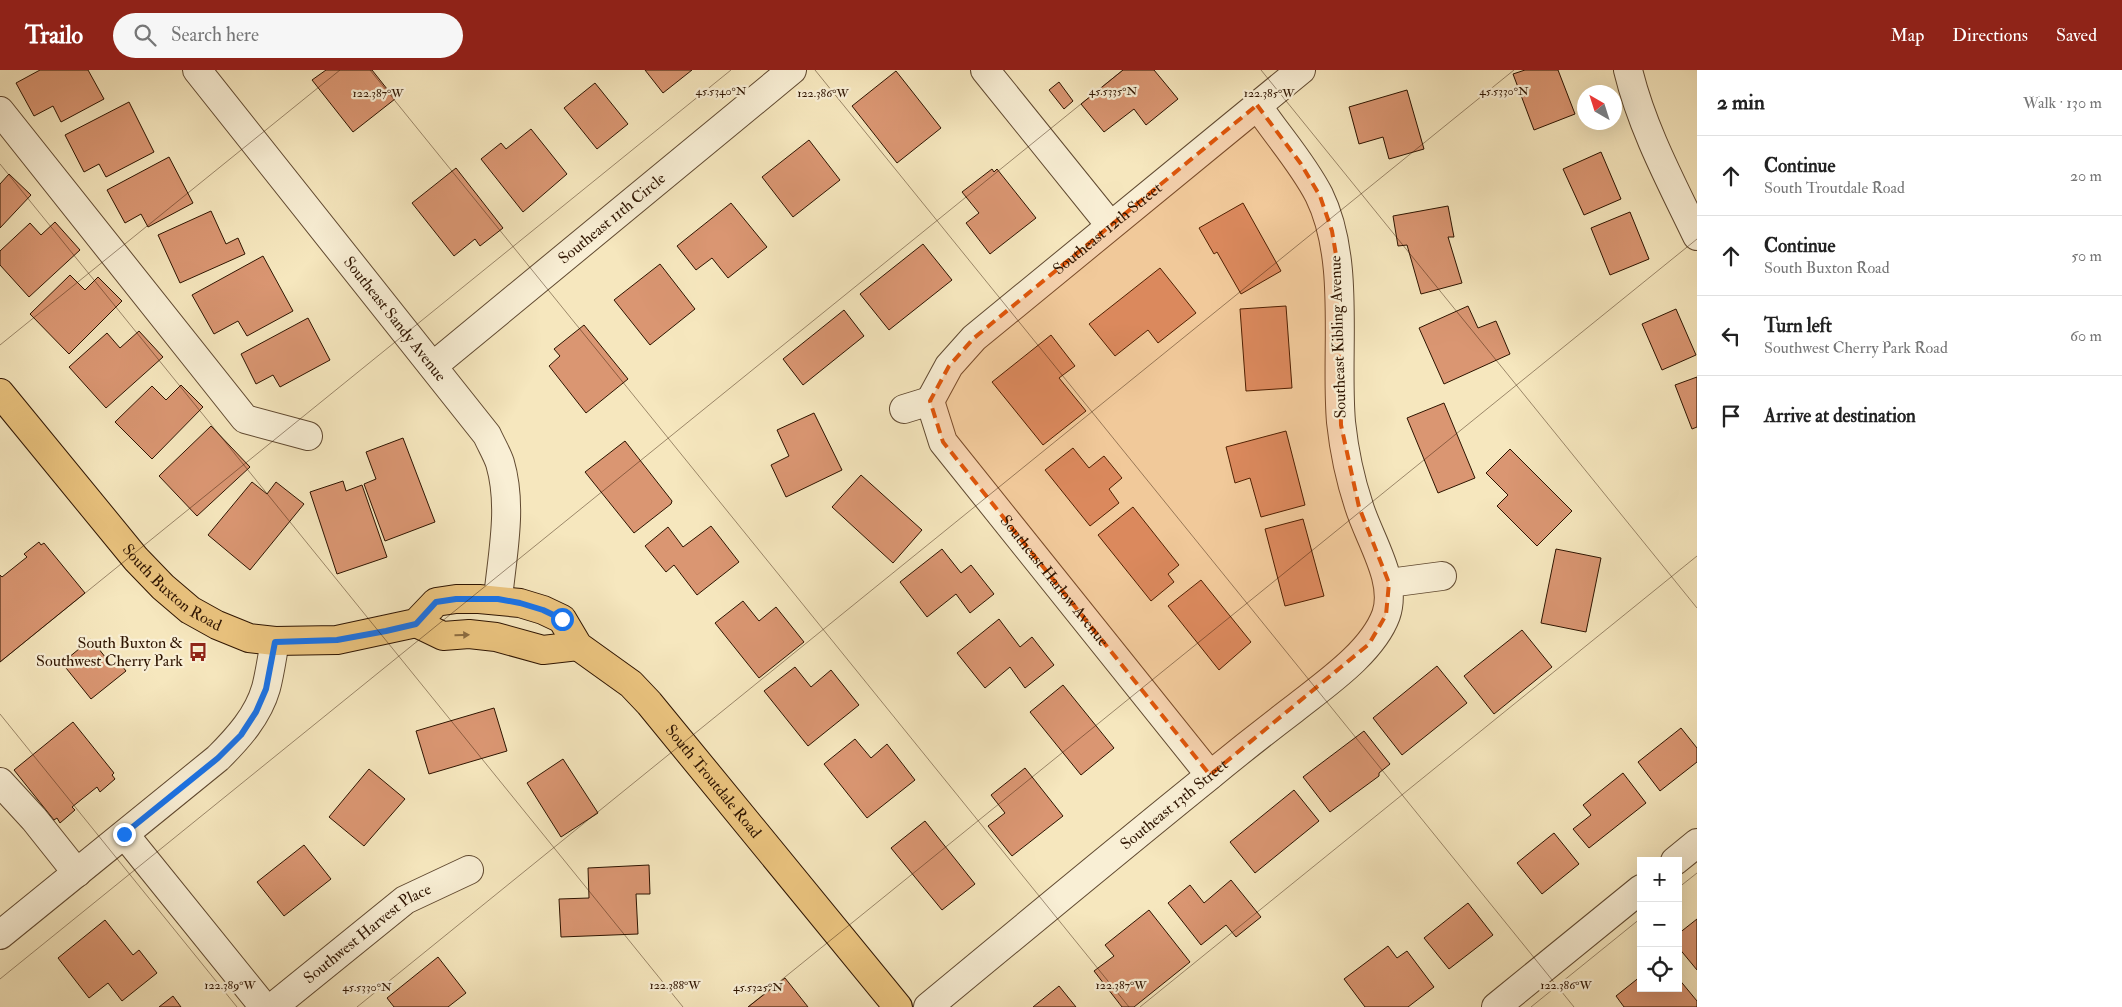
<!DOCTYPE html>
<html lang="en">
<head>
<meta charset="utf-8">
<style>
  :root { --surface:#fff; --page:#f6f6f6; --text:#222; --muted:#767676; --line:#e0e0e0; --accent:#8f2418 }
  body { margin:0; font-family:"IM FELL Double Pica",serif; background:var(--page); color:var(--text) }
  .controls { position:absolute; right:15px; bottom:15px; display:grid; overflow:hidden; border-radius:0px; box-shadow:0 5px 20px #0002 }
  .controls button { width:45px; height:45px; display:grid; place-items:center; padding:0; border:0; border-bottom:1px solid var(--line); background:var(--surface); color:var(--text); font:25px sans-serif }
  .compass { position:absolute; left:1577px; top:15px; width:45px; height:45px; border-radius:50%; background:var(--surface); box-shadow:0 5px 20px #0002; rotate:321deg }
  .stop { position:absolute; width:15px; height:15px; margin:-11px; border:4px solid #1a73e8; border-radius:50%; background:#fff }
  .stop.end { background:#1a73e8; border-color:#fff; box-shadow:0 1px 5px #0008 }
  .list { margin:0; padding:0; list-style:none }
  h2 { display:flex; justify-content:space-between; align-items:center; height:65px; margin:0; padding:0 20px; font-size:21px }
  h2 small { font-size:16px; font-weight:400; color:var(--muted) }
  .list li { display:grid; grid-template-columns:32px 1fr auto; gap:15px; align-items:center; box-sizing:border-box; height:80px; padding:0 20px; border-top:1px solid var(--line) }
  .list b { display:block; font-size:19px; white-space:nowrap }
  .list p { margin:0; font-size:16px; white-space:nowrap; color:var(--muted) }
  .list em { font-size:16px; font-style:normal; color:var(--muted) }
  .icon { flex:none; width:28px; height:28px; fill:none; stroke:currentColor; stroke-width:2; stroke-linecap:round; stroke-linejoin:round }
  .map { position:relative; flex:none; width:1697px; height:937px; overflow:hidden }
  header { display:flex; align-items:center; gap:30px; box-sizing:border-box; height:70px; padding:0 25px; background:var(--accent); color:#fff }
  header strong { font-size:24px }
  nav { display:flex; gap:28px; margin-inline-start:auto; font-size:18px }
  .search { width:350px; height:45px; background:var(--page); display:flex; align-items:center; gap:12px; box-sizing:border-box; padding:0 18px; border-radius:28px; color:var(--muted); font-size:19px }
  main { display:flex }
  aside { flex:1; background:var(--surface) }
  .map>svg:first-child { display:block }
  .building { fill:#da9672; stroke:#2e1400 }
  .lines { fill:none; stroke-linecap:round; stroke-linejoin:round }
  .minor-casing { stroke:#604930; stroke-width:30 }
  .major-casing { stroke:#2e1400; stroke-width:30 }
  .minor { stroke:#f9efd5; stroke-width:28 }
  .major { stroke:#ebc47f; stroke-width:28 }
  .oneway { fill:#8c6c40 }
  .route { stroke:#1a73e8; stroke-width:6 }
  .marked { fill:#df560b; fill-opacity:0.2; stroke:#df560b; stroke-width:4; stroke-dasharray:10 6; stroke-linejoin:round }
  .ticks { fill:none; stroke:#2e1400; stroke-width:1; stroke-opacity:0.45 }
  .labels { text-anchor:middle; dominant-baseline:central; stroke-width:4.5; stroke-linejoin:round; paint-order:stroke }
  .street-label { font-size:16px; fill:#2e1400; stroke:#f9efd5 }
  .poi-label { font-size:16px; fill:#2e1400; stroke:#f9efd5; text-anchor:end }
  .ticks-label { font-size:12px; text-anchor:middle; fill:#2e1400; stroke:#f9efd5; stroke-width:4.5; stroke-linejoin:round; paint-order:stroke }
</style>
</head>
<body>
<header>
<strong>Trailo</strong>
<div class="search"><svg class="icon" aria-label="search" viewBox="0 0 24 24"><circle cx="10" cy="10" r="6"/><path d="M15 15l6 6"/></svg>Search here</div>
<nav><a>Map</a><a>Directions</a><a>Saved</a></nav>
</header>
<main>
<div class="map">
<svg width="1697" height="937" viewBox="0 0 1697 937">
  <rect width="100%" height="100%" fill="#f6e7be"/>
  <filter id="stains"><feTurbulence type="fractalNoise" baseFrequency=".004" numOctaves="4"/><feColorMatrix values="0 0 0 0 .2 0 0 0 0 .09 0 0 0 0 .02 0 0 0 .5 -.17"/></filter>
  <radialGradient id="worn" r=".72"><stop offset=".6" stop-color="#630" stop-opacity="0"/><stop offset="1" stop-color="#630" stop-opacity=".3"/></radialGradient>
  <path class="building" d="M40 0H88L104 29 61 52 53 36 34 46 16 13Z
    M326 0H372L395 29 353 62 312 10Z
    M645 0H692L663 23Z
    M1123 0H1154L1178 29 1146 55 1134 39 1104 62 1081 34Z
    M1525 0H1558L1575 44 1534 60 1513 4Z
    M896 1 941 58 897 93 852 36Z
    M1059 12 1073 31 1064 39 1049 20Z
    M595 13 628 54 597 79 564 38Z
    M1407 20 1424 79 1389 89 1383 67 1359 74 1349 37Z
    M129 32 154 82 106 107 99 94 84 102 65 65Z
    M531 59 567 104 523 142 481 89 501 73 506 79Z
    M809 70 840 110 793 147 762 107Z
    M1601 82 1621 129 1584 145 1563 99Z
    M169 87 193 133 148 157 141 144 125 153 107 120Z
    M456 98 503 158 480 176 475 169 454 186 412 133Z
    M992 99 994 102 997 99 1036 148 990 184 966 153 979 143 962 122Z
    M9 104 31 125 0 158V114Z
    M731 133 767 177 728 208 712 188 696 200 677 176Z
    M1243 133 1281 201 1241 224 1217 182 1214 184 1199 158Z
    M1448 136 1454 167H1448L1462 213 1421 224 1407 175 1398 176 1393 146Z
    M211 141 226 174 238 168 245 184 180 213 158 165Z
    M1630 142 1649 189 1610 205 1591 158Z
    M55 152 80 180 29 227 0 195V181L30 153 41 165Z
    M923 174 952 210 889 260 860 224Z
    M263 186 293 241 247 266 238 251 214 264 192 225Z
    M660 194 695 239 650 275 614 230Z
    M1160 198 1196 243 1158 273 1148 260 1115 286 1089 254Z
    M70 205 85 220 98 207 122 231 69 284 30 244Z
    M1286 236 1292 318 1246 321 1240 239Z
    M1468 236 1478 258 1496 251 1510 284 1444 314 1419 258Z
    M1676 239 1696 285 1662 300 1642 254Z
    M844 240 864 266 803 315 783 289Z
    M308 248 330 290 280 317 273 305 256 314 241 284Z
    M584 255 628 309 586 343 549 296 560 286 554 279Z
    M139 261 163 287 106 338 69 297 107 263 120 278Z
    M1051 265 1075 296 1059 308 1086 341 1043 375 992 312Z
    M1697 307V357L1692 359 1675 315Z
    M181 315 203 337 152 389 115 352 152 316 166 330Z
    M1444 333 1475 408 1438 423 1407 348Z
    M814 343 842 400 786 427 771 395 789 386 777 360Z
    M211 356 250 397 197 446 159 406Z
    M1286 361 1305 435 1261 447 1250 408 1235 413 1226 377Z
    M403 368 435 452 385 471 364 414 376 409 366 382Z
    M625 371 672 431 671 434 634 463 585 402Z
    M1073 378 1089 398 1104 386 1122 408 1109 419 1119 433 1090 456 1045 400Z
    M1510 379 1572 441 1537 476 1497 436 1508 425 1486 403Z
    M861 405 922 460 893 493 832 437Z
    M343 411 346 421 362 415 387 487 337 504 310 422Z
    M252 412 267 424 276 412 304 434 250 500 208 465Z
    M1133 437 1179 495 1168 504 1174 512 1151 531 1098 465Z
    M1303 449 1324 526 1285 536 1265 459Z
    M711 456 739 492 697 525 674 495 666 502 645 476 668 457 683 477Z
    M39 472 41 475 44 473 85 523 0 592V505L2 507 27 487 24 484Z
    M942 479 961 503 971 495 994 524 970 543 956 524 927 547 900 512Z
    M1556 479 1601 488 1586 562 1541 553Z
    M1201 510 1251 572 1219 600 1168 536Z
    M743 531 759 551 776 537 804 572 759 608 715 553Z
    M999 549 1020 577 1032 567 1054 595 1025 618 1010 597 985 618 957 583Z
    M1522 560 1552 597 1494 644 1464 606Z
    M91 569 113 597 119 592 126 601 91 629 62 593Z
    M1437 596 1467 633 1402 685 1373 648Z
    M795 597 811 617 831 600 859 635 808 676 764 621Z
    M1063 615 1114 678 1081 705 1030 642Z
    M494 638 507 681 429 704 416 661Z
    M73 652 114 703 112 705 115 709 100 722 97 717 72 737 75 740 60 753 57 748 54 750 14 700Z
    M1681 658 1697 678V692L1660 721 1638 692Z
    M1364 661 1390 694 1379 703V706L1330 742 1303 707Z
    M855 669 871 688 887 674 915 710 867 748 824 694Z
    M563 689 598 743 561 767 527 713Z
    M1025 698 1063 746 1012 786 988 756 1005 743 991 725Z
    M369 699 405 729 364 776 329 747Z
    M1623 703 1646 733 1589 778 1573 759 1591 745 1583 735Z
    M1294 720 1319 751 1255 803 1230 772Z
    M925 751 975 814 942 840 891 778Z
    M1554 763 1579 794 1542 824 1517 793Z
    M304 775 331 809 284 846 257 812Z
    M649 795 650 824H636L638 864 561 867 559 829 589 828 588 798Z
    M1231 810 1261 847 1236 867 1226 855 1201 875 1168 833 1190 815 1204 833Z
    M1468 833 1493 865 1449 899 1424 868Z
    M1149 840 1190 892 1134 937H1122L1094 901 1114 886 1105 875Z
    M1697 849V900L1678 877V864Z
    M105 850 133 885 139 880 157 903 122 931 108 913 89 928 58 888Z
    M1388 876 1397 888 1407 881 1434 917 1408 937H1365L1344 909Z
    M438 887 466 923 448 937H394L387 928Z
    M1641 906V918H1678V908L1697 931V937H1624L1616 926Z
    M785 908 808 937H748Z
    M1059 916 1076 937H1033Z
    M173 926 181 937H159Z"/>
  <g class="lines">
    <g class="minor-casing">
      <g id="minor">
        <path id="s1" d="M197 0 487 365C491 374 497 384 500 393 513 437 502 485 498 529"/>
        <path d="M985 0 1110 155"/>
        <path d="M1628 0C1642 58 1671 112 1697 166"/>
        <path d="M0 41 245 349 308 366"/>
        <path id="s2" d="M433 296 792 0"/>
        <path id="s3" d="M930 331 949 296 974 268 1301 0"/>
        <path id="s4" d="M930 331 943 372 1210 705"/>
        <path d="M904 339 930 331"/>
        <path d="M1389 513 1442 506"/>
        <path d="M0 712 34 749 77 803"/>
        <path d="M125 765 264 937"/>
        <path d="M1675 791 1697 773"/>
        <path d="M0 865 218 688C238 668 258 646 266 618 270 603 272 587 275 571"/>
        <path id="s5" d="M273 937 405 830 469 800"/>
        <path id="s6" d="M928 937C1021 860 1114 783 1208 707 1236 684 1265 661 1294 639 1324 615 1372 583 1386 545 1398 511 1369 469 1359 436 1350 409 1344 380 1341 352 1335 280 1351 190 1319 125 1302 92 1277 65 1257 35"/>
        <path d="M1496 937 1641 819"/>
      </g>
    </g>
    <g class="major-casing">
      <g id="major">
        <path id="s7" d="M0 323 136 489 163 517 190 540 217 555 249 568 275 571 337 570 416 553 436 532 456 529H479L520 533 543 540 562 549 578 576 631 614 649 633 898 937"/>
        <path d="M416 553 443 566 469 564 496 567 543 580 578 576"/>
      </g>
    </g>
    <use href="#minor" class="minor"/>
    <use href="#major" class="major"/>
  </g>
  <defs><path id="oneway-solid" d="M-6-.8H1V-3.2L6.5 0L1 3.2V.8H-6Z" transform="scale(1.25)"/></defs>
  <use class="oneway" href="#oneway-solid" transform="translate(462 565) rotate(-2)"/>
  <g class="lines">
    <path class="route" d="M124 764 218 688 241 665 256 642 266 619 275 572 337 570 386 561 416 554 436 532 456 529H498L520 533 543 540 562 549"/>
  </g>
  <path class="marked" d="M1257 35 1301 94 1320 126 1332 161 1338 197 1341 355 1359 437 1389 513 1386 545 1369 574 1210 705 943 372 930 331 949 296 974 268Z"/>
  <path class="ticks" d="M370 0 1129 937M815 0 1574 937M1261 0 1697 538M0 94 683 937M0 275 340 0M0 592 731 0M0 644 237 937M1678 818 1697 803M0 909 1123 0M357 937 1514 0M748 937 1697 169M1140 937 1697 486M1531 937 1641 848"/>
  <defs>
    <g id="bus-bare" transform="scale(1.5)"><path d="M-5-6H5V4H4V6H2V4H-2V6H-4V4H-5ZM-3.5-4V0h7V-4ZM-3.5 1.2v1.5H-2V1.2ZM2 1.2v1.5H3.5V1.2Z" fill="#8f2418" stroke="#f9efd5" stroke-width="2.5" paint-order="stroke"/></g>
  </defs>
  <g fill-rule="evenodd">
    <use href="#bus-bare" x="198" y="582"/>
  </g>
  <g class="labels">
    <g class="street-label">
      <text stroke="none"><textPath href="#s2" startOffset="232">Southeast 11th Circle</textPath></text>
      <text stroke="none"><textPath href="#s3" startOffset="250">Southeast 12th Street</textPath></text>
      <text stroke="none"><textPath href="#s1" startOffset="318">Southeast Sandy Avenue</textPath></text>
      <text transform="translate(1338 267) rotate(-92)">Southeast Kibling Avenue</text>
      <text stroke="none"><textPath href="#s4" startOffset="221">Southeast Harlow Avenue</textPath></text>
      <text stroke="none"><textPath href="#s7" startOffset="261">South Buxton Road</textPath></text>
      <text stroke="none"><textPath href="#s7" startOffset="906">South Troutdale Road</textPath></text>
      <text stroke="none"><textPath href="#s6" startOffset="319">Southeast 13th Street</textPath></text>
      <text stroke="none"><textPath href="#s5" startOffset="120">Southwest Harvest Place</textPath></text>
    </g>
    <g class="poi-label">
      <text x="183" y="573">South Buxton &amp;<tspan x="183" dy="18">Southwest Cherry Park</tspan></text>
    </g>
  </g>
  <g class="ticks-label">
    <text x="721" y="25">45.5340°N</text>
    <text x="1113" y="25">45.5335°N</text>
    <text x="1504" y="25">45.5330°N</text>
    <text x="1269" y="27">122.385°W</text>
    <text x="378" y="27">122.387°W</text>
    <text x="823" y="27">122.386°W</text>
    <text x="230" y="919">122.389°W</text>
    <text x="675" y="919">122.388°W</text>
    <text x="1121" y="919">122.387°W</text>
    <text x="1566" y="919">122.386°W</text>
    <text x="367" y="921">45.5330°N</text>
    <text x="758" y="921">45.5325°N</text>
  </g>
  <rect width="100%" height="100%" filter="url(#stains)"/>
  <rect width="100%" height="100%" fill="url(#worn)"/>
</svg>
<div class="controls">
<button>+</button>
<button>−</button>
<button><svg class="icon" aria-label="locate" viewBox="0 0 24 24"><circle cx="12" cy="12" r="6"/><path d="M12 2v4M12 18v4M2 12h4M18 12h4"/></svg></button>
</div>
<svg class="compass" viewBox="-18 -18 36 36"><path d="M0-13l5 13h-10z" fill="#e53935"/><path d="M0 13l5-13h-10z" fill="#767676"/></svg>
<div class="stop" style="left:562px;top:549px"></div>
<div class="stop end" style="left:124px;top:764px"></div>
</div>
<aside>
<h2>2 min<small>Walk · 130 m</small></h2>
<ul class="list">
<li><svg class="icon" aria-label="ahead" viewBox="0 0 24 24"><path d="M12 20V5M6 11l6-6 6 6"/></svg><div><b>Continue</b><p>South Troutdale Road</p></div><em>20 m</em></li>
<li><svg class="icon" aria-label="ahead" viewBox="0 0 24 24"><path d="M12 20V5M6 11l6-6 6 6"/></svg><div><b>Continue</b><p>South Buxton Road</p></div><em>50 m</em></li>
<li><svg class="icon" aria-label="left" viewBox="0 0 24 24"><path d="M17 20v-9H6M10 6l-5 5 5 5"/></svg><div><b>Turn left</b><p>Southwest Cherry Park Road</p></div><em>60 m</em></li>
<li><svg class="icon" aria-label="arrive" viewBox="0 0 24 24"><path d="M6 21V4h12l-3 4 3 4H6"/></svg><div><b>Arrive at destination</b></div></li>
</ul>
</aside>
</main>
</body>
</html>
